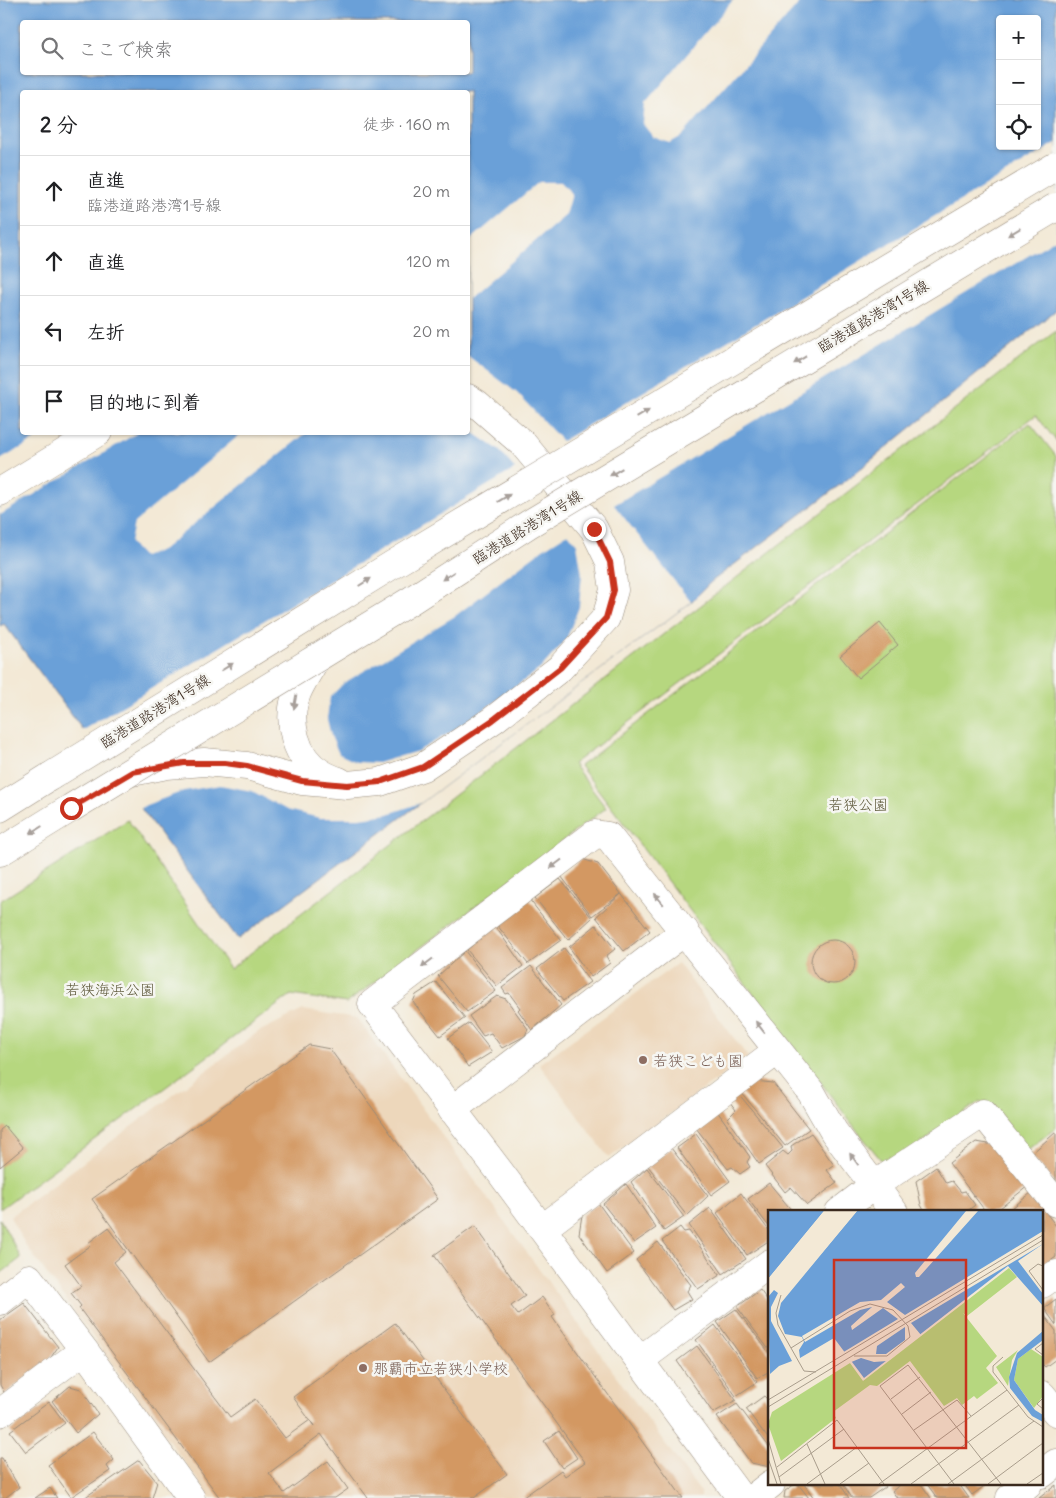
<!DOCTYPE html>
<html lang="ja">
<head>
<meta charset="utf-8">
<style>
  :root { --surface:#fff; --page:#f6f6f6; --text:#202124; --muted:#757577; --line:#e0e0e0 }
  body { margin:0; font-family:Delius,"Klee One",sans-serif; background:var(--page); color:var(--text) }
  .controls { position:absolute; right:15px; top:15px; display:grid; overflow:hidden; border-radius:5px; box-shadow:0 1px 4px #0004 }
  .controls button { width:45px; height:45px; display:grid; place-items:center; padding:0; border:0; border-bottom:1px solid var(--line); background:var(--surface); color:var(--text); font:25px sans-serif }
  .stop { position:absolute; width:15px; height:15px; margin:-11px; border:4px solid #c8321e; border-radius:50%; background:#fff }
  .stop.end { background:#c8321e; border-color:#fff; box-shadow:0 1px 5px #0008 }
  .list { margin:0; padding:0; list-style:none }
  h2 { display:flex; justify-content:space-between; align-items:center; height:65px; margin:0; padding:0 20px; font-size:21px }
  h2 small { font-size:16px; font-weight:400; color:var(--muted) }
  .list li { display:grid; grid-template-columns:32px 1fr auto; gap:15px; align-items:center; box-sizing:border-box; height:70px; padding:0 20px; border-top:1px solid var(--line) }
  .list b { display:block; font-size:19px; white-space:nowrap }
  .list p { margin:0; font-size:16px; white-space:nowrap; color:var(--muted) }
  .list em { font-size:16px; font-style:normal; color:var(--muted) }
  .icon { flex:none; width:28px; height:28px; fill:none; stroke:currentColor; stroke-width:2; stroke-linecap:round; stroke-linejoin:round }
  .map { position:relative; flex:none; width:1056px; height:1498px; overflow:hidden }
  .search { position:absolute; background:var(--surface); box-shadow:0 1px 4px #0004; left:20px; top:20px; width:450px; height:55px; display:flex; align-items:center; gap:12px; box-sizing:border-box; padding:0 18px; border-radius:5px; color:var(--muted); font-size:19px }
  .panel { position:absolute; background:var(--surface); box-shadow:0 1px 4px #0004; left:20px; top:90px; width:450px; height:345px; border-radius:5px }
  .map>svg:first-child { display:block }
  .built { fill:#edd7bb }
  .green { fill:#b6d77f; stroke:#78804e }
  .water { fill:#6ba0d8; stroke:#53657b; fill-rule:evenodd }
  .pier { fill:#f3e9d6; fill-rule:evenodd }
  .building { fill:#d39862 }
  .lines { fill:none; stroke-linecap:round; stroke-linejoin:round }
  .minor-casing { stroke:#978a7a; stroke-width:29 }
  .minor { stroke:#fff; stroke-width:28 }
  .minor-bridge-casing { stroke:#978a7a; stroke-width:29; stroke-linecap:butt }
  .minor-bridge { stroke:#fff; stroke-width:28 }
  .oneway { fill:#a79f9a }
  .route { stroke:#c8321e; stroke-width:6 }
  .education-dot { fill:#8d6e63; stroke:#f6f6f2; stroke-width:2 }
  .labels { text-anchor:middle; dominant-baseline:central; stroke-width:5; stroke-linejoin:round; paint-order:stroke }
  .street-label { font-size:15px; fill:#3b2a1e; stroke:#f6f6f2 }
  .park-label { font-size:15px; fill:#5a5536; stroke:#f6f6f2 }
  .education-label { font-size:15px; fill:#785e54; stroke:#f6f6f2; text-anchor:start }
  .inset-road { fill:none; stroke:#a99d8c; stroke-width:1 }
  .view { fill:#c8321e; fill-opacity:0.15; stroke:#c8321e; stroke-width:2.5 }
  .inset-edge { fill:none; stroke:#3b2a1e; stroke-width:2.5 }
</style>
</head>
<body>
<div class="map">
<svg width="1056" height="1498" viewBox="0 0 1056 1498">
  <rect width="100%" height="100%" fill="#f6f6f2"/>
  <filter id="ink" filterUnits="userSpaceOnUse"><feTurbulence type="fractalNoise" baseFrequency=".02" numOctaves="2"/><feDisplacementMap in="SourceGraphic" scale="10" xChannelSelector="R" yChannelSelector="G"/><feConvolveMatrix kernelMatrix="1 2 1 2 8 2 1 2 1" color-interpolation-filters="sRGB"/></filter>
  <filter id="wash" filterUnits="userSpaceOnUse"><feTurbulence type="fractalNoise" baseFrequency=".0096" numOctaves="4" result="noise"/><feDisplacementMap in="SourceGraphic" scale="20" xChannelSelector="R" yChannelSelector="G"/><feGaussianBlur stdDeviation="1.12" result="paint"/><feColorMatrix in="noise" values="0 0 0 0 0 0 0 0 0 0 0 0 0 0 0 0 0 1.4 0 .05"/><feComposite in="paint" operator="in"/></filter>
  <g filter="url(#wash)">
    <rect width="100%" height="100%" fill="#f3e9d6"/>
    <path class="built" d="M678 963 748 1057 609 1158 539 1064Z
      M303 1010 357 1018 701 1493V1498H211L25 1244 10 1217 258 1032Z"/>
    <path class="green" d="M1056 331V441L1036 415 573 764 606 808 347 1003 291 995 0 1209V901L128 820 230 969Z
      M1030 423 1056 456V1128L1023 1153 980 1101 901 1158 882 1161 859 1133 580 766Z
      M0 1219 21 1258 0 1274Z"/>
    <path class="water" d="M0 0H1056V310L849 478 711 582 691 602 238 939 4 624 0 626ZM1000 19H1037V146H1000ZM22 22H468V72H22ZM22 92H468V432H22Z"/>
    <path class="pier" d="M733 0H802L682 136 670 143 653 137 643 124 645 104Z
      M1056 143V239L614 505 691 602 421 803 388 814 360 818H320L287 810 252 791 220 785 184 791 146 805 139 809 81 731 515 469 499 450 468 429V356L517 393 562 441ZM568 533 577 544 582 574 579 607 566 640 540 669 462 726 418 751 378 763 356 762 339 754 331 736 327 719 330 697 344 683 455 616 543 549Z
      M539 182H561L572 194 566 215 468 299V242Z
      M47 433H137L0 515V460Z
      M242 433H306L162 550 143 557 130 543 134 523Z"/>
    <g id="blocks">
      <path class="building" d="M880 623 898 645 858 678 840 656Z
        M582 859 598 864 650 931 624 951 596 917 621 894 592 916 561 876Z
        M560 879 592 918 568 940 535 898Z
        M529 899 561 940 528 964 497 925Z
        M596 925 615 949 606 956 610 963 591 977 569 947Z
        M495 926 523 966 497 986 467 950Z
        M811 962a22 22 0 1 1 44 0a22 22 0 1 1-44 0Z
        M564 948 590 982 563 1001 537 969Z
        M465 951 496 991 467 1012 438 976Z
        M531 966 561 1005 532 1030 518 1010 520 1008 509 993 506 994 502 988Z
        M436 982 465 1018 440 1036 413 1002 416 995Z
        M497 996 506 999 528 1029 525 1036 502 1048 491 1033 483 1036 469 1016Z
        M469 1023 492 1052 468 1067 448 1038Z
        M309 1045 330 1049 438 1199 209 1362 92 1199Z
        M754 1081 773 1083 809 1129 785 1146 740 1091Z
        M738 1093 783 1148 759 1164 727 1119 736 1110 729 1101Z
        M717 1111 750 1157 747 1162 750 1167 740 1174 732 1167 728 1169 696 1128Z
        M5 1126 23 1148 0 1167V1130Z
        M1056 1132V1184L1030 1155Z
        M811 1133 834 1165 827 1170 837 1183 807 1205 791 1187 785 1192 765 1166 783 1151 788 1155 792 1151 791 1146Z
        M696 1134 730 1181 711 1195 677 1148Z
        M976 1142 995 1145 1028 1186 995 1212H986L949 1163Z
        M671 1148 708 1196 687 1216 648 1166Z
        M936 1167 946 1183 952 1181 961 1192 965 1191 975 1205 966 1212H925L921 1205 916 1181Z
        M647 1168 684 1217 664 1231 631 1182Z
        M769 1183 793 1212H770V1228L748 1199Z
        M626 1184 656 1228 634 1243 603 1204Z
        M741 1193 770 1232V1240L747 1255 717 1213Z
        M1031 1193 1056 1226V1257L1042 1267V1212H1007Z
        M598 1203 634 1253 607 1273 579 1234 582 1215Z
        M710 1208 746 1259 723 1274 689 1225Z
        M475 1226 525 1296 511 1306 518 1315 542 1297 555 1315 552 1317 683 1498H522L561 1470 565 1476 585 1462 434 1255Z
        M680 1227 684 1232 689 1231 720 1275 698 1289 662 1241Z
        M108 1228 126 1252 114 1262 230 1417 255 1399 285 1438 310 1420 314 1426 293 1397 395 1323 507 1474 474 1498H368L321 1434 269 1473 284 1493 328 1461 348 1489 335 1498H220L79 1308 81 1306 71 1293 81 1286 65 1264 90 1246 88 1243Z
        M658 1242 691 1285 687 1291 692 1299 673 1310 636 1260Z
        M760 1290 770 1304V1351L737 1307Z
        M1056 1299V1325L1044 1308Z
        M24 1303 58 1347 47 1363 5 1394 0 1385V1320Z
        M736 1309 770 1354V1371L757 1378 717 1322Z
        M1042 1312 1056 1331V1359L1045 1367 1042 1364Z
        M715 1325 757 1382 736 1396 696 1340Z
        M697 1346 736 1400 713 1413 677 1361Z
        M70 1386 81 1389 98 1414 76 1433 52 1401Z
        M764 1396 770 1402V1441L746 1409Z
        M49 1402 65 1423 26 1452 10 1431Z
        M737 1404 770 1448V1467L751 1463 717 1417Z
        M559 1431 577 1458 562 1468 544 1441Z
        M93 1432 114 1460 107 1466 110 1471 71 1497 48 1465Z
        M0 1458H2L19 1487 5 1498H0Z
        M139 1460 157 1482 152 1498H84Z
        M795 1484H798L809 1498H784L785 1491Z
        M804 1484H840L849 1498H814Z
        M843 1484H883L885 1487 869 1498H852Z
        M901 1484H921L931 1498H897L892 1491Z
        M927 1484H959L969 1498H937Z
        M964 1484H987L972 1495Z
        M1056 1485V1498H1039Z
        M50 1488 57 1498H35Z"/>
    </g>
  </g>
  <g filter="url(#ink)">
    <use href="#blocks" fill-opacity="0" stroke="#978a7a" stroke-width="1"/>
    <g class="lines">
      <g class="minor-casing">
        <path id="minor" d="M0 492 98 432
          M316 658C310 670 302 681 297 693 286 721 295 758 321 773 327 777 333 779 339 781
          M132 772 167 765 204 762 247 766 302 781 347 785 380 782 423 767 493 720 560 668 606 618 614 590 610 562 594 529 523 444 476 403 468 398
          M0 808 51 776
          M0 852 71 808
          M452 1110 685 931
          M839 1212 873 1186 983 1113 1056 1203
          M542 1229 778 1050
          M1042 1284 1056 1274
          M0 1301 29 1278 84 1350 191 1498
          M640 1360 770 1263
          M1042 1395 1056 1412
          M0 1413 84 1350
          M1042 1474 1056 1463
          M741 1498 500 1172 372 1004 595 834 608 836 811 1092 834 1132 894 1212
          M753 1498 771 1484
          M1010 1498 1028 1484"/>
      </g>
      <use href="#minor" class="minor"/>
      <g class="minor-bridge-casing">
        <path id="minor-bridge" d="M51 776 392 565 1056 166
          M71 808 410 601 529 524 1056 207"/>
      </g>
      <use href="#minor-bridge" class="minor-bridge"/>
    </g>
    <defs><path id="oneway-solid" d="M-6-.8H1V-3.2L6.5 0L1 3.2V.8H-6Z" transform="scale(1.25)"/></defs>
    <g class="oneway">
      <use href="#oneway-solid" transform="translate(1014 232) rotate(149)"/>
      <use href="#oneway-solid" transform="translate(800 360) rotate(149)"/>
      <use href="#oneway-solid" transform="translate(643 414) rotate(-31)"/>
      <use href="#oneway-solid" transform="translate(616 472) rotate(149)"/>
      <use href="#oneway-solid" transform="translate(504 498) rotate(-31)"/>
      <use href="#oneway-solid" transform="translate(448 576) rotate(147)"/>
      <use href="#oneway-solid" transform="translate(365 582) rotate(-32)"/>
      <use href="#oneway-solid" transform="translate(227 667) rotate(-32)"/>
      <use href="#oneway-solid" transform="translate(295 702) rotate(100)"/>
      <use href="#oneway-solid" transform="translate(36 830) rotate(148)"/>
      <use href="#oneway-solid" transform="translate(556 864) rotate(143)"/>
      <use href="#oneway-solid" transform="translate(659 899) rotate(-129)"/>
      <use href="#oneway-solid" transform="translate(427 963) rotate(143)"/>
      <use href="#oneway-solid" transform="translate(760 1027) rotate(-128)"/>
      <use href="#oneway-solid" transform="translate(854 1159) rotate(-126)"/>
    </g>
  </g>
  <g class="lines" filter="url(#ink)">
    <path class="route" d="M71 808 132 772 184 763H225L247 766 302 781 347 785 380 782 423 767 493 720 560 668 606 618 614 590 610 562 594 529"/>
  </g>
  <g class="education-dot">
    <circle cx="643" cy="1060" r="5"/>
    <circle cx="363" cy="1368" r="5"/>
  </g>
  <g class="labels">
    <g class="street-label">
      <text transform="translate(873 316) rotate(-31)">臨港道路港湾1号線</text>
      <text transform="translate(527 527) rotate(-32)">臨港道路港湾1号線</text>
      <text transform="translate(155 711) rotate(-32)">臨港道路港湾1号線</text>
    </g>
    <g class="park-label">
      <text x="858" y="804">若狭公園</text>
      <text x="110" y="989">若狭海浜公園</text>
    </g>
    <g class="education-label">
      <text x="653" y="1060">若狭こども園</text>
      <text x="373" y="1368">那覇市立若狭小学校</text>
    </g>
  </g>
  <g transform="translate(768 1210)">
    <rect width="275" height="275" fill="#f3e9d6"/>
    <path d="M241 58 249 67 199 106 195 103 229 146 218 158 230 173 209 189 206 186 194 195 189 188 176 196 142 151 109 176 102 175 65 202 68 208 13 251 0 214 4 202 82 153 95 171ZM263 139 275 147V186L266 198 246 170 250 149ZM250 140 244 150 240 176 228 157Z" fill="#b6d77f"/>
    <path d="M0 1H56L0 69ZM89 1H275V34L250 51 275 84V96L240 56 96 168 66 128 32 148 31 140 36 132 34 127 17 124 10 106 13 93ZM6 80 10 83 3 97V111L24 151 11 156 2 164 0 87ZM275 121V130L250 149 246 170 267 200 275 205V212L264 206 242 178 241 167 249 143Z" fill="#6ba0d8"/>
    <path d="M56 1 58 2 0 71V69ZM86 1H89L16 88 14 86ZM198 1H210L151 67H148L147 63ZM275 21V34L143 113 153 125 119 151 106 152 93 148 81 153 74 143 130 109 115 98 84 120 83 116 104 97 92 100 37 132 34 126 92 92 113 90 133 73 137 77 119 92 137 105ZM137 117V130L118 144H108L109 136Z" fill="#f3e9d6" fill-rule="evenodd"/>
    <path class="inset-road" d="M275 56 270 54 261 61 275 80M13 85 8 103 10 115 36 161 48 162M275 133 267 139 275 145M23 138 82 101 102 94 125 100 140 116 142 127 119 146H86M235 147 225 156V162L260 207 275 217M275 188 269 194 275 199M123 189 152 167M0 190 275 25M0 197 275 30M134 204 163 182M146 220 189 190 203 206M0 229 13 274M39 234 57 274M0 248 9 274M9 257 69 210 116 274M11 267 76 219M39 274 89 237M72 274 101 253M111 274 239 180M143 274 251 195M180 274 266 211M186 274 112 176 140 155 233 274M220 274 275 233M259 274 275 263"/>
    <path class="view" d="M66 50H198V238H66Z"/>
    <rect width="275" height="275" class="inset-edge"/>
  </g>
</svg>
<div class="controls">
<button>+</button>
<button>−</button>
<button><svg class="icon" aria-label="locate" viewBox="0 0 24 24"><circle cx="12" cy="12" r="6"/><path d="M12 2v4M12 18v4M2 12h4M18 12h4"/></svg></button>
</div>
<div class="stop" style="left:71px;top:808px"></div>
<div class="stop end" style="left:594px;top:529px"></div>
<div class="search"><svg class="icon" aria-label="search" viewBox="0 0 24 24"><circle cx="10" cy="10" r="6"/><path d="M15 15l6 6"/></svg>ここで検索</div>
<section class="panel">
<h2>2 分<small>徒歩 · 160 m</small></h2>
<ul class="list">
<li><svg class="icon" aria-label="ahead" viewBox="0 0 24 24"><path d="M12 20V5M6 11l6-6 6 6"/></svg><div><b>直進</b><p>臨港道路港湾1号線</p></div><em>20 m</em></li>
<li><svg class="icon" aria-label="ahead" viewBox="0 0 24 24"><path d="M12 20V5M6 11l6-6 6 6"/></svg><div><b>直進</b></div><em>120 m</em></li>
<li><svg class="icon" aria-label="left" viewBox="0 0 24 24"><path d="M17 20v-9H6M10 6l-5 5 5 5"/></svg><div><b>左折</b></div><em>20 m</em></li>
<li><svg class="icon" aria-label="arrive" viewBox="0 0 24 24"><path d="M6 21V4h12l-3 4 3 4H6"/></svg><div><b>目的地に到着</b></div></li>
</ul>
</section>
</div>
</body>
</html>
